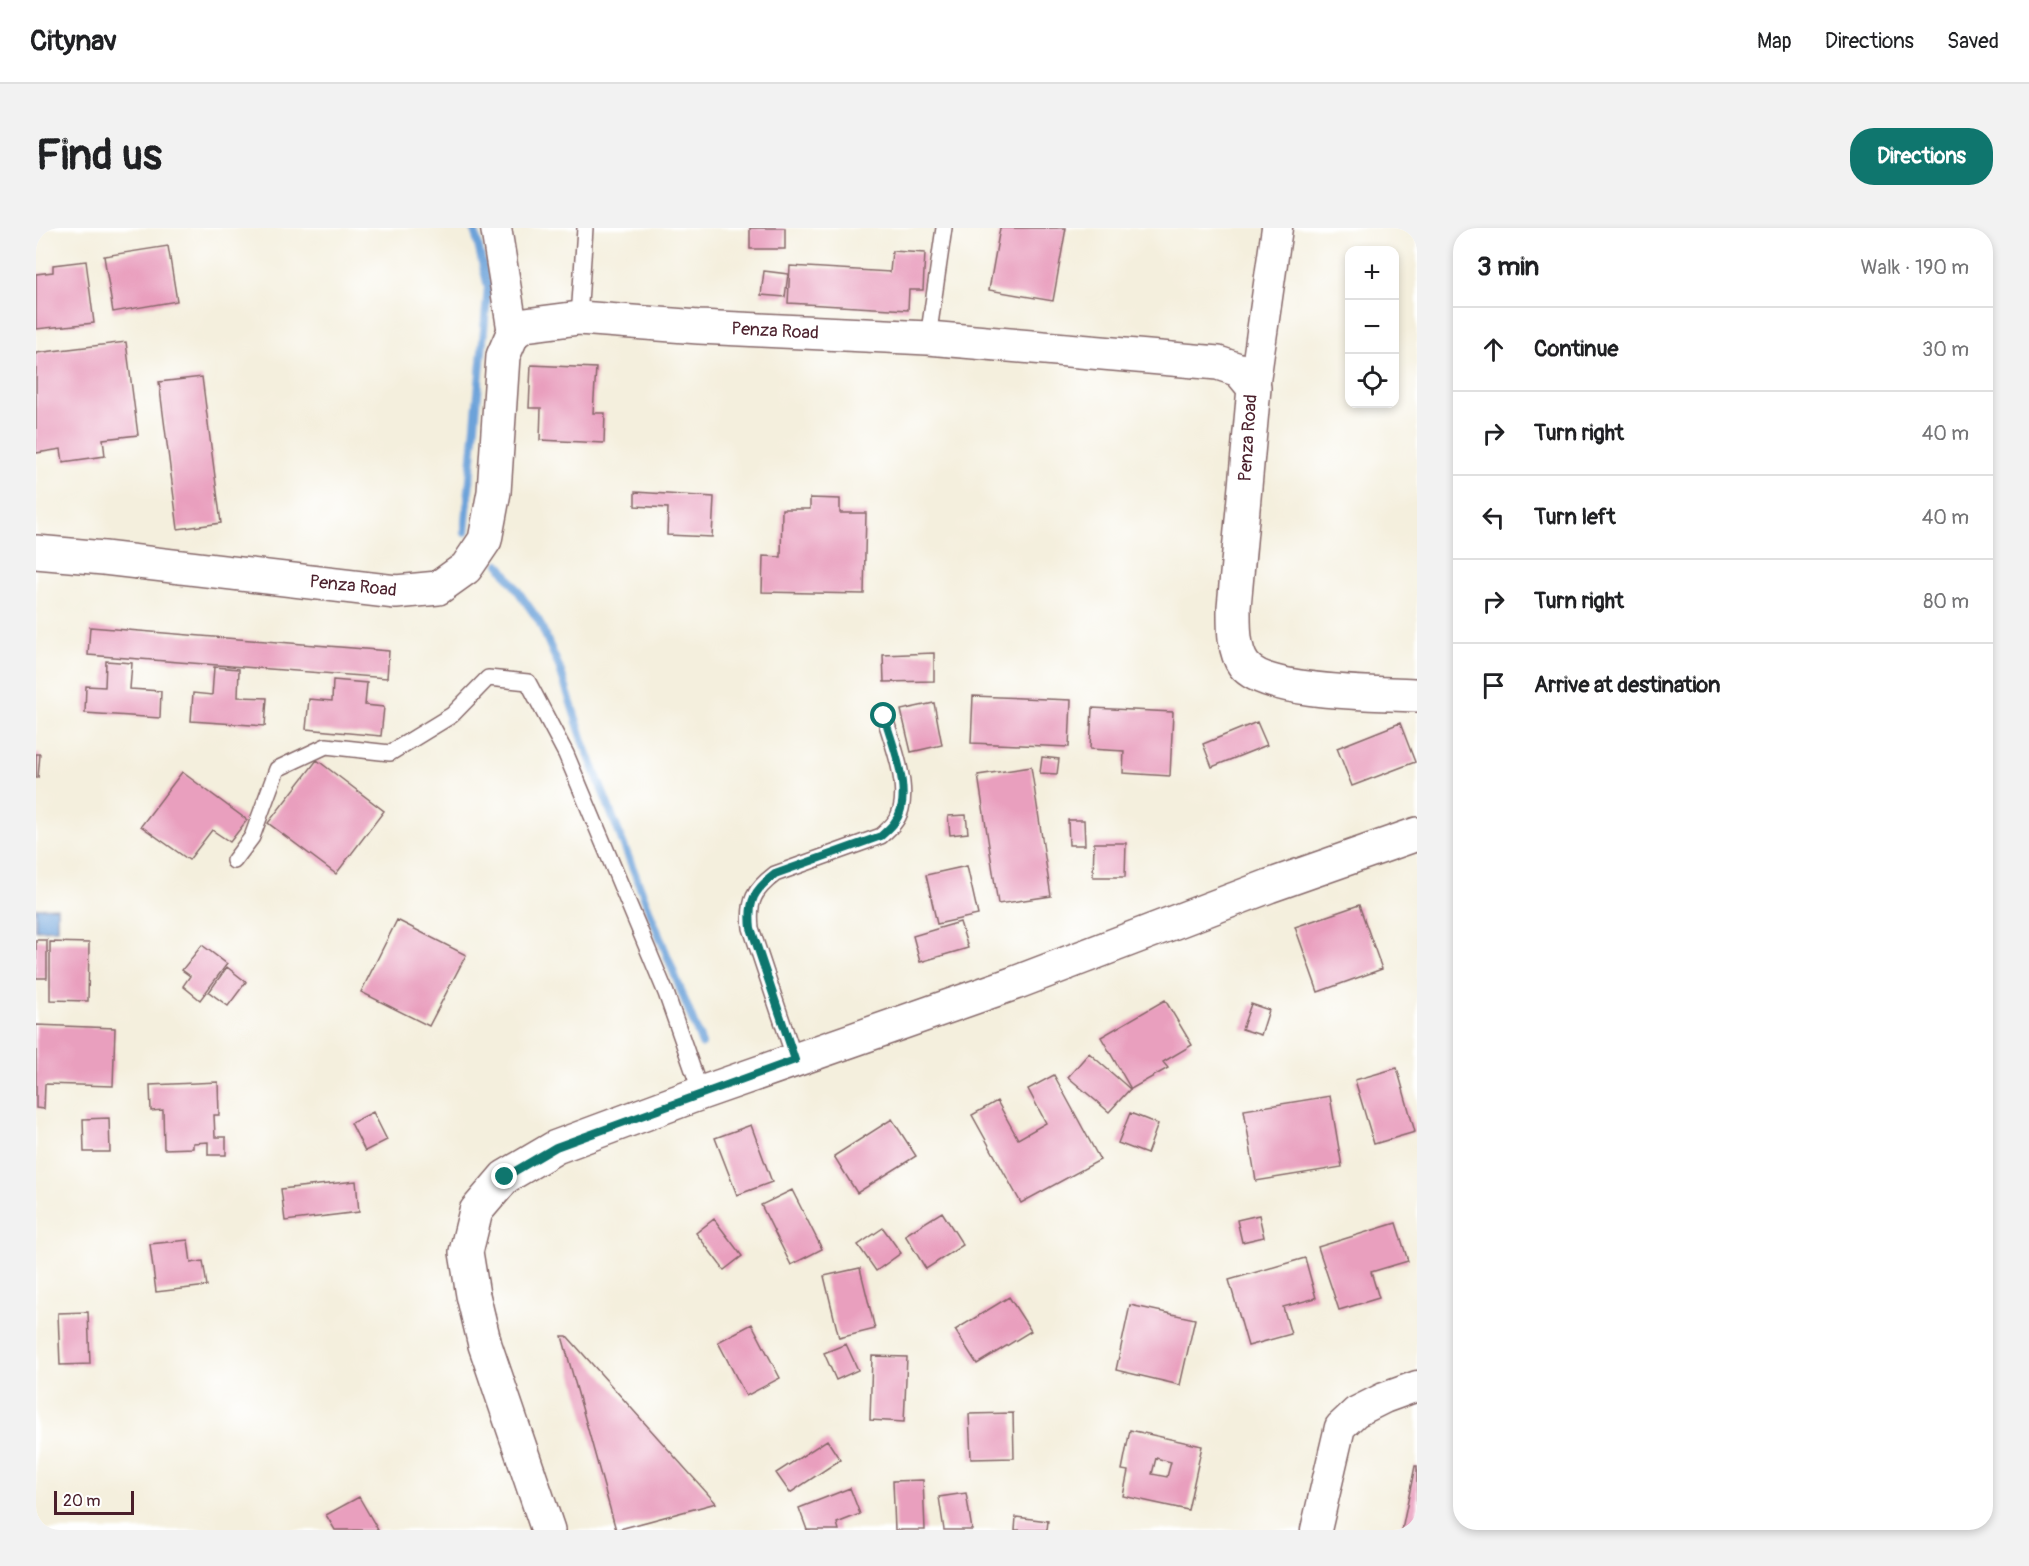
<!DOCTYPE html>
<html lang="en">
<head>
<meta charset="utf-8">
<style>
  :root { --surface:#fff; --page:#f2f2f2; --text:#202124; --muted:#757577; --line:#e0e0e0; --accent:#0f766e }
  body { margin:0; font-family:Pangolin,sans-serif; background:var(--page); color:var(--text) }
  .controls { position:absolute; right:18px; top:18px; display:grid; overflow:hidden; border-radius:12px; box-shadow:0 3px 9px #0003 }
  .controls button { width:54px; height:54px; display:grid; place-items:center; padding:0; border:0; border-bottom:2px solid var(--line); background:var(--surface); color:var(--text); font:30px sans-serif }
  .scale { position:absolute; left:18px; bottom:15px; width:80px; box-sizing:border-box; padding-left:6px; border:3px solid #4a1f2b; border-top:0; font-size:16px; line-height:21px; white-space:nowrap; color:#4a1f2b; -webkit-text-stroke:4px #fff; paint-order:stroke }
  .stop { position:absolute; width:18px; height:18px; margin:-14px; border:4px solid #0f766e; border-radius:50%; background:#fff }
  .stop.end { background:#0f766e; border-color:#fff; box-shadow:0 2px 6px #0008 }
  .list { margin:0; padding:0; list-style:none }
  h2 { display:flex; justify-content:space-between; align-items:center; height:78px; margin:0; padding:0 24px; font-size:26px }
  h2 small { font-size:20px; font-weight:400; color:var(--muted) }
  .list li { display:grid; grid-template-columns:39px 1fr auto; gap:18px; align-items:center; box-sizing:border-box; height:84px; padding:0 24px; border-top:2px solid var(--line) }
  .list b { display:block; font-size:22px; white-space:nowrap }
  .list em { font-size:20px; font-style:normal; color:var(--muted) }
  .icon { flex:none; width:33px; height:33px; fill:none; stroke:currentColor; stroke-width:2; stroke-linecap:round; stroke-linejoin:round }
  .map { position:relative; flex:none; width:1381px; height:1302px; overflow:hidden; border-radius:24px }
  header { display:flex; align-items:center; gap:36px; box-sizing:border-box; height:84px; padding:0 30px; background:var(--surface); border-bottom:2px solid var(--line) }
  header strong { font-size:28px }
  nav { display:flex; gap:33px; margin-inline-start:auto; font-size:21px }
  .intro { display:flex; align-items:center; justify-content:space-between; box-sizing:border-box; height:144px; padding:0 36px }
  h1 { margin:0; font-size:42px }
  .button { padding:15px 27px; border-radius:24px; background:var(--accent); color:#fff; font-size:21px; font-weight:700 }
  main { display:flex; gap:36px; padding:0 36px }
  aside { flex:1; background:var(--surface); border-radius:24px; box-shadow:0 3px 9px #0003 }
  .map>svg:first-child { display:block }
  .water { fill:#6ca2d9; stroke:#5b6082; stroke-width:1.5 }
  .lines { fill:none; stroke-linecap:round; stroke-linejoin:round }
  .stream { stroke:#6ca2d9; stroke-width:8 }
  .building { fill:#e99fbe; fill-rule:evenodd }
  .lane-casing { stroke:#866869; stroke-width:18 }
  .street-casing { stroke:#866869; stroke-width:33 }
  .secondary-casing { stroke:#866869; stroke-width:36 }
  .lane { stroke:#fff; stroke-width:15 }
  .street { stroke:#fff; stroke-width:30 }
  .secondary { stroke:#fff; stroke-width:33 }
  .route { stroke:#0f766e; stroke-width:8 }
  .labels { text-anchor:middle; dominant-baseline:central; stroke-width:6; stroke-linejoin:round; paint-order:stroke }
  .street-label { font-size:18px; fill:#4a1f2b; stroke:#fff }
</style>
</head>
<body>
<header>
<strong>Citynav</strong>
<nav><a>Map</a><a>Directions</a><a>Saved</a></nav>
</header>
<div class="intro"><h1>Find us</h1><a class="button">Directions</a></div>
<main>
<div class="map">
<svg width="1381" height="1302" viewBox="0 0 1381 1302">
  <rect width="100%" height="100%" fill="#fff"/>
  <filter id="ink" filterUnits="userSpaceOnUse"><feTurbulence type="fractalNoise" baseFrequency=".0167" numOctaves="2"/><feDisplacementMap in="SourceGraphic" scale="12" xChannelSelector="R" yChannelSelector="G"/><feConvolveMatrix kernelMatrix="1 2 1 2 8 2 1 2 1" color-interpolation-filters="sRGB"/></filter>
  <filter id="wash" filterUnits="userSpaceOnUse"><feTurbulence type="fractalNoise" baseFrequency=".008" numOctaves="4" result="noise"/><feDisplacementMap in="SourceGraphic" scale="24" xChannelSelector="R" yChannelSelector="G"/><feGaussianBlur stdDeviation="1.35" result="paint"/><feColorMatrix in="noise" values="0 0 0 0 0 0 0 0 0 0 0 0 0 0 0 0 0 1.4 0 .05"/><feComposite in="paint" operator="in"/></filter>
  <g filter="url(#wash)">
    <rect width="100%" height="100%" fill="#f4efdd"/>
    <path class="water" d="M21 679V701L0 702V680Z"/>
    <g class="lines">
      <path class="stream" d="M429 304 452 59 438 0
        M463 336 503 393 524 441 548 516 666 816"/>
    </g>
    <g id="blocks">
      <path class="building" d="M714 0H749V21H714Z
        M964 0H1030L1017 73 953 62Z
        M132 18 141 73 77 84 68 28Z
        M856 23 889 25 887 62H873L872 82 752 75 754 38 854 44Z
        M50 33 58 95 0 101V46L17 44V37Z
        M728 43 752 46 749 69 725 67Z
        M90 114 102 207 67 211 69 228 27 234 25 221 0 225V125Z
        M495 137 560 140 557 185H569L568 215 504 212 505 180H493Z
        M166 149 185 295 142 301 123 154Z
        M599 264 678 269 676 309 631 307 632 280 599 278Z
        M774 270 804 271V285H830L828 366 726 364 727 328 745 329 746 281H774Z
        M54 399 353 423 351 450 52 427Z
        M898 425V453L848 454 847 427Z
        M70 433 96 435 94 461 125 463 124 490 49 485 50 458 69 459Z
        M178 439 203 441 202 469 231 470 229 498 155 493 157 465 176 467Z
        M297 452 331 455 329 477 348 479 345 508 270 501 273 471 296 473Z
        M937 468 1035 472 1033 519 935 515Z
        M898 475 906 517 875 524 865 482Z
        M1056 480 1137 484 1134 548 1087 545 1088 523 1054 521Z
        M1221 494 1231 517 1176 539 1167 516Z
        M1364 495 1379 534 1316 558 1301 520Z
        M0 526H4L2 550H0Z
        M1006 529 1023 531 1021 546 1004 545Z
        M281 532 348 583 300 646 232 595Z
        M995 539 1015 668 962 676 942 547Z
        M146 544 211 592 194 614 176 602 153 632 105 598Z
        M930 587 932 605 914 607 912 588Z
        M1032 592H1048L1049 617H1033Z
        M1058 615H1090L1089 649H1057Z
        M931 638 942 687 901 696 890 647Z
        M1323 677 1346 741 1282 764 1259 699Z
        M361 692 430 727 393 798 325 764Z
        M924 694 932 720 884 734 877 708Z
        M0 712H11V750H0Z
        M14 714 53 715 52 773 14 772Z
        M166 717 191 736 164 772 147 758 154 748 146 742Z
        M191 739 210 754 192 778 173 764Z
        M1129 772 1156 817 1127 834 1132 840 1095 861 1065 809Z
        M1215 776 1233 782 1225 807 1206 801Z
        M0 797 79 800 77 858 9 856 8 881 0 880Z
        M1053 825 1094 861 1073 884 1032 849Z
        M1361 840 1379 904 1338 916 1319 852Z
        M1018 847 1064 932 985 975 936 887 961 873 982 911 1010 895 992 861Z
        M182 854 183 887H178L179 909H190V927H172V914L157 915V920L128 921 127 882 115 883 114 857Z
        M1294 868 1306 939 1220 953 1208 882Z
        M337 884 351 912 329 923 315 895Z
        M1094 885 1122 896 1111 926 1082 915Z
        M73 890 74 924H48L47 891Z
        M856 891 880 928 821 965 798 928Z
        M715 897 736 954 701 967 679 910Z
        M320 953 323 984 249 993 245 961Z
        M756 962 786 1021 755 1037 725 977Z
        M906 984 927 1017 890 1041 869 1007Z
        M1223 987 1228 1009 1206 1014 1201 992Z
        M678 991 706 1028 688 1042 660 1005Z
        M1360 995 1372 1033 1335 1044 1343 1070 1303 1082 1282 1019Z
        M847 1000 865 1025 840 1043 822 1017Z
        M152 1012 155 1035 167 1033 171 1058 120 1064 114 1016Z
        M1269 1030 1280 1070 1247 1079 1255 1106 1212 1118 1193 1052Z
        M824 1040 839 1101 803 1110 788 1048Z
        M973 1069 995 1103 941 1136 919 1102Z
        M1094 1077 1159 1091 1144 1157 1080 1142Z
        M52 1084 54 1136 24 1137 22 1085Z
        M716 1096 744 1150 710 1168 682 1114Z
        M526 1108H531L680 1275 580 1302Z
        M810 1116 822 1142 800 1152 788 1125Z
        M836 1128 871 1129 868 1194 834 1192Z
        M977 1185 978 1230 935 1231 933 1186Z
        M1094 1202 1166 1218 1152 1282 1087 1268 1092 1243 1086 1242ZM1120 1230 1135 1234 1131 1249 1116 1246Z
        M791 1212 804 1232 754 1265 740 1245Z
        M1379 1238H1381V1302H1366Z
        M887 1252 889 1302H859L857 1253Z
        M814 1260 824 1286 801 1295 803 1302H771L763 1280Z
        M930 1265 936 1302H908L903 1269Z
        M323 1269 342 1302H299L290 1287Z
        M980 1289 1012 1293 1011 1302H979Z"/>
    </g>
  </g>
  <g filter="url(#ink)">
    <use href="#blocks" fill-opacity="0" stroke="#866869" stroke-width="1.5"/>
    <g class="lines">
      <g class="lane-casing">
        <path id="lane" d="M543 90 549 0
          M892 110 908 0
          M198 633 216 609 241 541 290 518 354 525 416 487 452 450 492 454 530 526 630 765 665 865
          M759 832 715 700C712 673 718 662 739 646L845 608C854 600 862 593 865 581 872 554 856 514 848 487"/>
      </g>
      <g class="street-casing">
        <path id="street" d="M460 0 477 105
          M1218 160 1241 0
          M1280 1302 1304 1199 1320 1184 1348 1170 1381 1158"/>
      </g>
      <g class="secondary-casing">
        <path id="secondary" d="M0 324 68 330 360 364 402 360 430 340 449 312 458 264 467 128 477 105 489 97 543 90 663 99 892 110 1182 135 1203 142 1218 160 1198 379C1198 396 1197 422 1208 437 1230 466 1344 465 1381 467
          M512 1302 449 1117 437 1067 430 1024 440 983 469 949 520 919 665 865 979 755 1233 658 1381 606"/>
      </g>
      <use href="#lane" class="lane"/>
      <use href="#street" class="street"/>
      <use href="#secondary" class="secondary"/>
    </g>
  </g>
  <g class="lines" filter="url(#ink)">
    <path class="route" d="M469 949 520 919 759 832 715 700C712 673 718 662 739 646L845 608C854 600 862 593 865 581 872 554 856 514 848 488"/>
  </g>
  <g class="labels">
    <g class="street-label">
      <text transform="translate(739 103) rotate(3)">Penza Road</text>
      <text transform="translate(1212 210) rotate(-86)">Penza Road</text>
      <text transform="translate(317 358) rotate(6)">Penza Road</text>
    </g>
  </g>
</svg>
<div class="controls">
<button>+</button>
<button>−</button>
<button><svg class="icon" aria-label="locate" viewBox="0 0 24 24"><circle cx="12" cy="12" r="6"/><path d="M12 2v4M12 18v4M2 12h4M18 12h4"/></svg></button>
</div>
<div class="scale">20 m</div>
<div class="stop" style="left:848px;top:488px"></div>
<div class="stop end" style="left:469px;top:949px"></div>
</div>
<aside>
<h2>3 min<small>Walk · 190 m</small></h2>
<ul class="list">
<li><svg class="icon" aria-label="ahead" viewBox="0 0 24 24"><path d="M12 20V5M6 11l6-6 6 6"/></svg><div><b>Continue</b></div><em>30 m</em></li>
<li><svg class="icon" aria-label="right" viewBox="0 0 24 24"><path d="M7 20v-9h11M14 6l5 5-5 5"/></svg><div><b>Turn right</b></div><em>40 m</em></li>
<li><svg class="icon" aria-label="left" viewBox="0 0 24 24"><path d="M17 20v-9H6M10 6l-5 5 5 5"/></svg><div><b>Turn left</b></div><em>40 m</em></li>
<li><svg class="icon" aria-label="right" viewBox="0 0 24 24"><path d="M7 20v-9h11M14 6l5 5-5 5"/></svg><div><b>Turn right</b></div><em>80 m</em></li>
<li><svg class="icon" aria-label="arrive" viewBox="0 0 24 24"><path d="M6 21V4h12l-3 4 3 4H6"/></svg><div><b>Arrive at destination</b></div></li>
</ul>
</aside>
</main>
</body>
</html>
